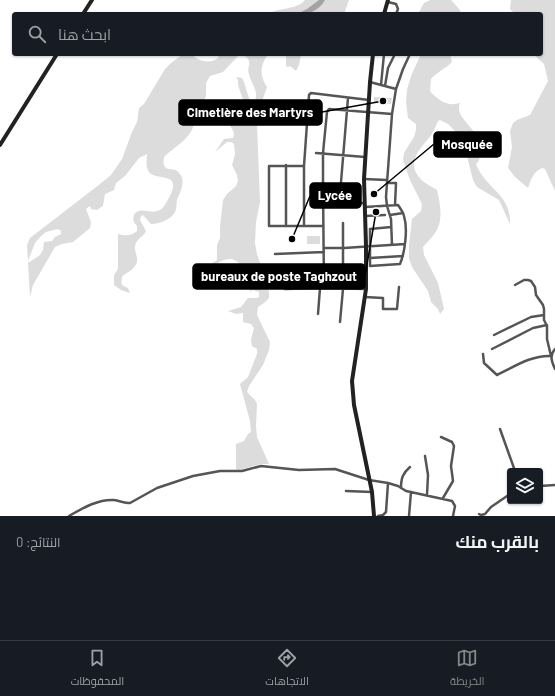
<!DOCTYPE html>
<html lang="ar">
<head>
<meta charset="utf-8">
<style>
  :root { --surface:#171b24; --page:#242831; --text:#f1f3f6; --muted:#9ea1a6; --line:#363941; --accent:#858687 }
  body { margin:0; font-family:Barlow,Cairo,sans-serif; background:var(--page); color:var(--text); direction:rtl }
  .controls { position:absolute; right:12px; bottom:12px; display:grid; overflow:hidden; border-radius:4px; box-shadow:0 1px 3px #0004 }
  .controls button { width:36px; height:36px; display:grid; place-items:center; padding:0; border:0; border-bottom:1px solid var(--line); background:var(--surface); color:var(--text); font:20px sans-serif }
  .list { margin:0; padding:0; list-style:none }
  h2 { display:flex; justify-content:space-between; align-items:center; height:52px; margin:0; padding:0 16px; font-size:17px }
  h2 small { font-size:13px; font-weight:400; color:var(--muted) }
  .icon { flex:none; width:22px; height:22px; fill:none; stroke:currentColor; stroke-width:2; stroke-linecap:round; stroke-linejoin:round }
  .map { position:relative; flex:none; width:555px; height:516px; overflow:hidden; direction:ltr }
  .search { position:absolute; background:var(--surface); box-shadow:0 1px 3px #0004; left:12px; right:12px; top:12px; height:44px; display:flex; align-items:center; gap:10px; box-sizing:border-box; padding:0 14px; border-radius:4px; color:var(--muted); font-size:15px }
  .sheet { height:124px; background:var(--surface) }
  nav { display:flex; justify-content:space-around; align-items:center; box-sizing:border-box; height:56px; border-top:1px solid var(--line); background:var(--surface); font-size:11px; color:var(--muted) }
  nav a { display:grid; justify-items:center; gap:2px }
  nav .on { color:var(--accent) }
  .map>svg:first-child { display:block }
  .green { fill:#dcdcdc }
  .water { fill:#a3a3a3 }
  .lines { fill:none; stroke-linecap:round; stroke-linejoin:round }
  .street { stroke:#555; stroke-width:2.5 }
  .secondary { stroke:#222; stroke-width:4 }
  .leader { fill:none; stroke:#000; stroke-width:1.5 }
  .callout-dot { fill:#000; stroke:#fff; stroke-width:1.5 }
  .callout { fill:#000; stroke:#000; stroke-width:1.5 }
  .callout-label { font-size:13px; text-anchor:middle; font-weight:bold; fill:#fff }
</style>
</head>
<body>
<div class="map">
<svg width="555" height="516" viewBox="0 0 555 516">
  <rect width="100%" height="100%" fill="#fff"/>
  <path class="green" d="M305 0H349L344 14H269C279 7 297 10 305 0Z
    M430 0H451L460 10V14H418L424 3Z
    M511 0H555V191L545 169 542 168C533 172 531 179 528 188L515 177 508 168 512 147 510 131 513 123 517 120 530 115 548 81 544 64 533 54H541V14H515L510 9Z
    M183 54H192C199 62 210 64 218 58L219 54H268C260 66 259 75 267 87L257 116V126L260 202 256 222 255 243 257 254 267 283 269 292V298L264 303 258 307 257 315 270 342 269 350 263 365 249 386 247 392 255 400 257 404 256 426 257 437 269 464H261L239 470 236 469V444L244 441 248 434 251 432 250 421 240 384 248 377 257 354V349L252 346 251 340 254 328 251 324 243 322V313L236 314 228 311 241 307 248 298H257L259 297V292L253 290 249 292C253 286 252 283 249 277 247 272 244 269 240 264 227 250 213 270 197 272L211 264 217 260V245L220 238V227L223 200 227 194 236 186 238 181 237 175 232 165 235 154 234 144 231 142H227L215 152 224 139 233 138C235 133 233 130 230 126L237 121 246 109 238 85V80L236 77 242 78C246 85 247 95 251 102H254C260 92 251 84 249 74 247 70 250 65 249 61 248 57 243 55 239 55L223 72 210 76 206 83V96L203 103 196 105 193 108C200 135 180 142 164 157 161 176 175 164 180 174 186 182 180 192 177 200 176 203 177 206 176 209 174 219 159 224 151 224L143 215 141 216 140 220 146 231C144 236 138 238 136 243 132 251 141 258 135 266 129 275 119 272 122 285L128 288 130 293 121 290 114 285V275L118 269V234C126 236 131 236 137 231V226C134 223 132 220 134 215 139 206 150 214 157 211 161 210 164 207 166 203 187 169 156 182 149 172 145 166 147 160 147 154L139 158 125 176 116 183 114 190 105 194 103 206 97 210 91 209 90 206 86 209 91 222 90 228 73 242 62 244 55 247 33 285 30 297 28 263 40 255 43 250 44 242 52 241 55 237 61 234V231L58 229 46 232 40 237 35 243 28 261 27 245 30 238 100 184 111 175 122 159 132 132 137 122 139 108 144 104 165 69 171 63Z
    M286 54H301L299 65 296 71 290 66 288 67 286 66Z
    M421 54H450L452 62C445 69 437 72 431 79L430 91C438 100 447 107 460 103 456 113 464 119 470 127 476 133 481 147 480 156 480 159 478 162 476 164 486 190 511 193 510 224L499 200 477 187 473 180 464 144 457 133 448 124 440 120 438 121C435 128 433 133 429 138 419 150 407 162 419 177 422 182 431 186 437 190 440 203 444 220 435 233 432 238 427 242 423 247L424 255 438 283 444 309 440 314 438 309 431 302 428 291 412 267 409 258V245L412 219 421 211 422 204 410 180 403 160 404 153 414 137 416 130V124L408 118 406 102 407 90 411 76Z
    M374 97 392 98 391 104 374 103Z
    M307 236H320V244H307Z"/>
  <path class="water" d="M319 0H325C319 11 309 14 297 14L307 9Z"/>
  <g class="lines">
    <path class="street" d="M388 2 396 4 398 9 396 14
      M370 82 396 89
      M381 85 384 54
      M385 86 388 68 395 54
      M281 116 307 118
      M316 153 365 157
      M304 166H269V226H323
      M364 179 387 180
      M387 183H396L395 205
      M342 203 341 182 348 98
      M323 204 364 203
      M365 207 398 205C400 208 403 212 404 216 408 229 405 252 400 264L370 266V229
      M390 215 403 213
      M365 216 385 215
      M286 226V165
      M304 226V166L309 95 311 93 369 100
      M370 229 391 227
      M392 245 391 219 387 206 386 197 392 114 396 89 403 69 410 54
      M324 248H344L405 244
      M275 254 324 252
      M370 258 403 256
      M285 289 324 288
      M366 289 324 288 323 186V153L327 112 329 109 392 114
      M365 297 383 298V309H397L399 287
      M318 314 320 288
      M340 322 343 289V223
      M494 335 531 317 544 315
      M492 349 533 328 547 325
      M555 349C549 356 552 362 555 369
      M483 354 484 363 497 375C514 367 531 355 551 356L547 339V326L544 320V309L543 305 536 295 535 287 531 281 528 280H524L515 285
      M500 429 515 471
      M441 437 452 442 454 446 451 466 453 481 443 498
      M425 456 428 475 427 495
      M540 486 555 485
      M401 488C401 478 403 473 410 467
      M346 491 372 492
      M479 514 481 515 485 514 491 507 510 494
      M69 516C83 508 98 499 114 500 120 501 125 503 130 503L157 488 193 476 220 471H242L261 466 299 470 335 469 369 480 388 483 398 486 406 491 452 501 455 506 453 516
      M378 516 383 515 386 512 388 483
      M409 516 411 492"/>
    <path class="secondary" d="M83 14 92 0
      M384 14 388 0
      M373 54 370 82 364 179 366 246V289L352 381 354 405 372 492 374 516
      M0 145 57 54"/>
  </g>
  <path class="leader" d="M383 101L322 112M374 194L434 144M292 239L310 196M376 212L365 276"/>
  <g class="callout-dot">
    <circle cx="383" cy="101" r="4"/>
    <circle cx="374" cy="194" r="4"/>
    <circle cx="292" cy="239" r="4"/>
    <circle cx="376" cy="212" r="4"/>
  </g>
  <g class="callout">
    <rect x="179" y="100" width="143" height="25" rx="4"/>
    <rect x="434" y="132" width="67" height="25" rx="4"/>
    <rect x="310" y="183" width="51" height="25" rx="4"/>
    <rect x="193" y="264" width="172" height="25" rx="4"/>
  </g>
  <g class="callout-label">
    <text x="250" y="117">Cimetière des Martyrs</text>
    <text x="467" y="149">Mosquée</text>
    <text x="335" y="200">Lycée</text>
    <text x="279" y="281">bureaux de poste Taghzout</text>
  </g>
</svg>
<div class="controls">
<button><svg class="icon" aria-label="layers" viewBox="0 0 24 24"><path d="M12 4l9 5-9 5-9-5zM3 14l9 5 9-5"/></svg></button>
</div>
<div class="search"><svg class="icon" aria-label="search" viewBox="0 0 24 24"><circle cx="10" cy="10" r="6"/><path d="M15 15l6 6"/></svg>ابحث هنا</div>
</div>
<section class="sheet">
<h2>بالقرب منك<small>النتائج: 0</small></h2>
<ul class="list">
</ul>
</section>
<nav>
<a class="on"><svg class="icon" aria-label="map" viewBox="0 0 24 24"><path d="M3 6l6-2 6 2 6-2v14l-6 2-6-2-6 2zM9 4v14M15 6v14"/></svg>الخريطة</a>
<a><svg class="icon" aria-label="directions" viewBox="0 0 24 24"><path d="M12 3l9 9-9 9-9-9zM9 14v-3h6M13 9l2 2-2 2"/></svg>الاتجاهات</a>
<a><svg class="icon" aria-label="saved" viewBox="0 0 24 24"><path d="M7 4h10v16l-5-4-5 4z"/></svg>المحفوظات</a>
</nav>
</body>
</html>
